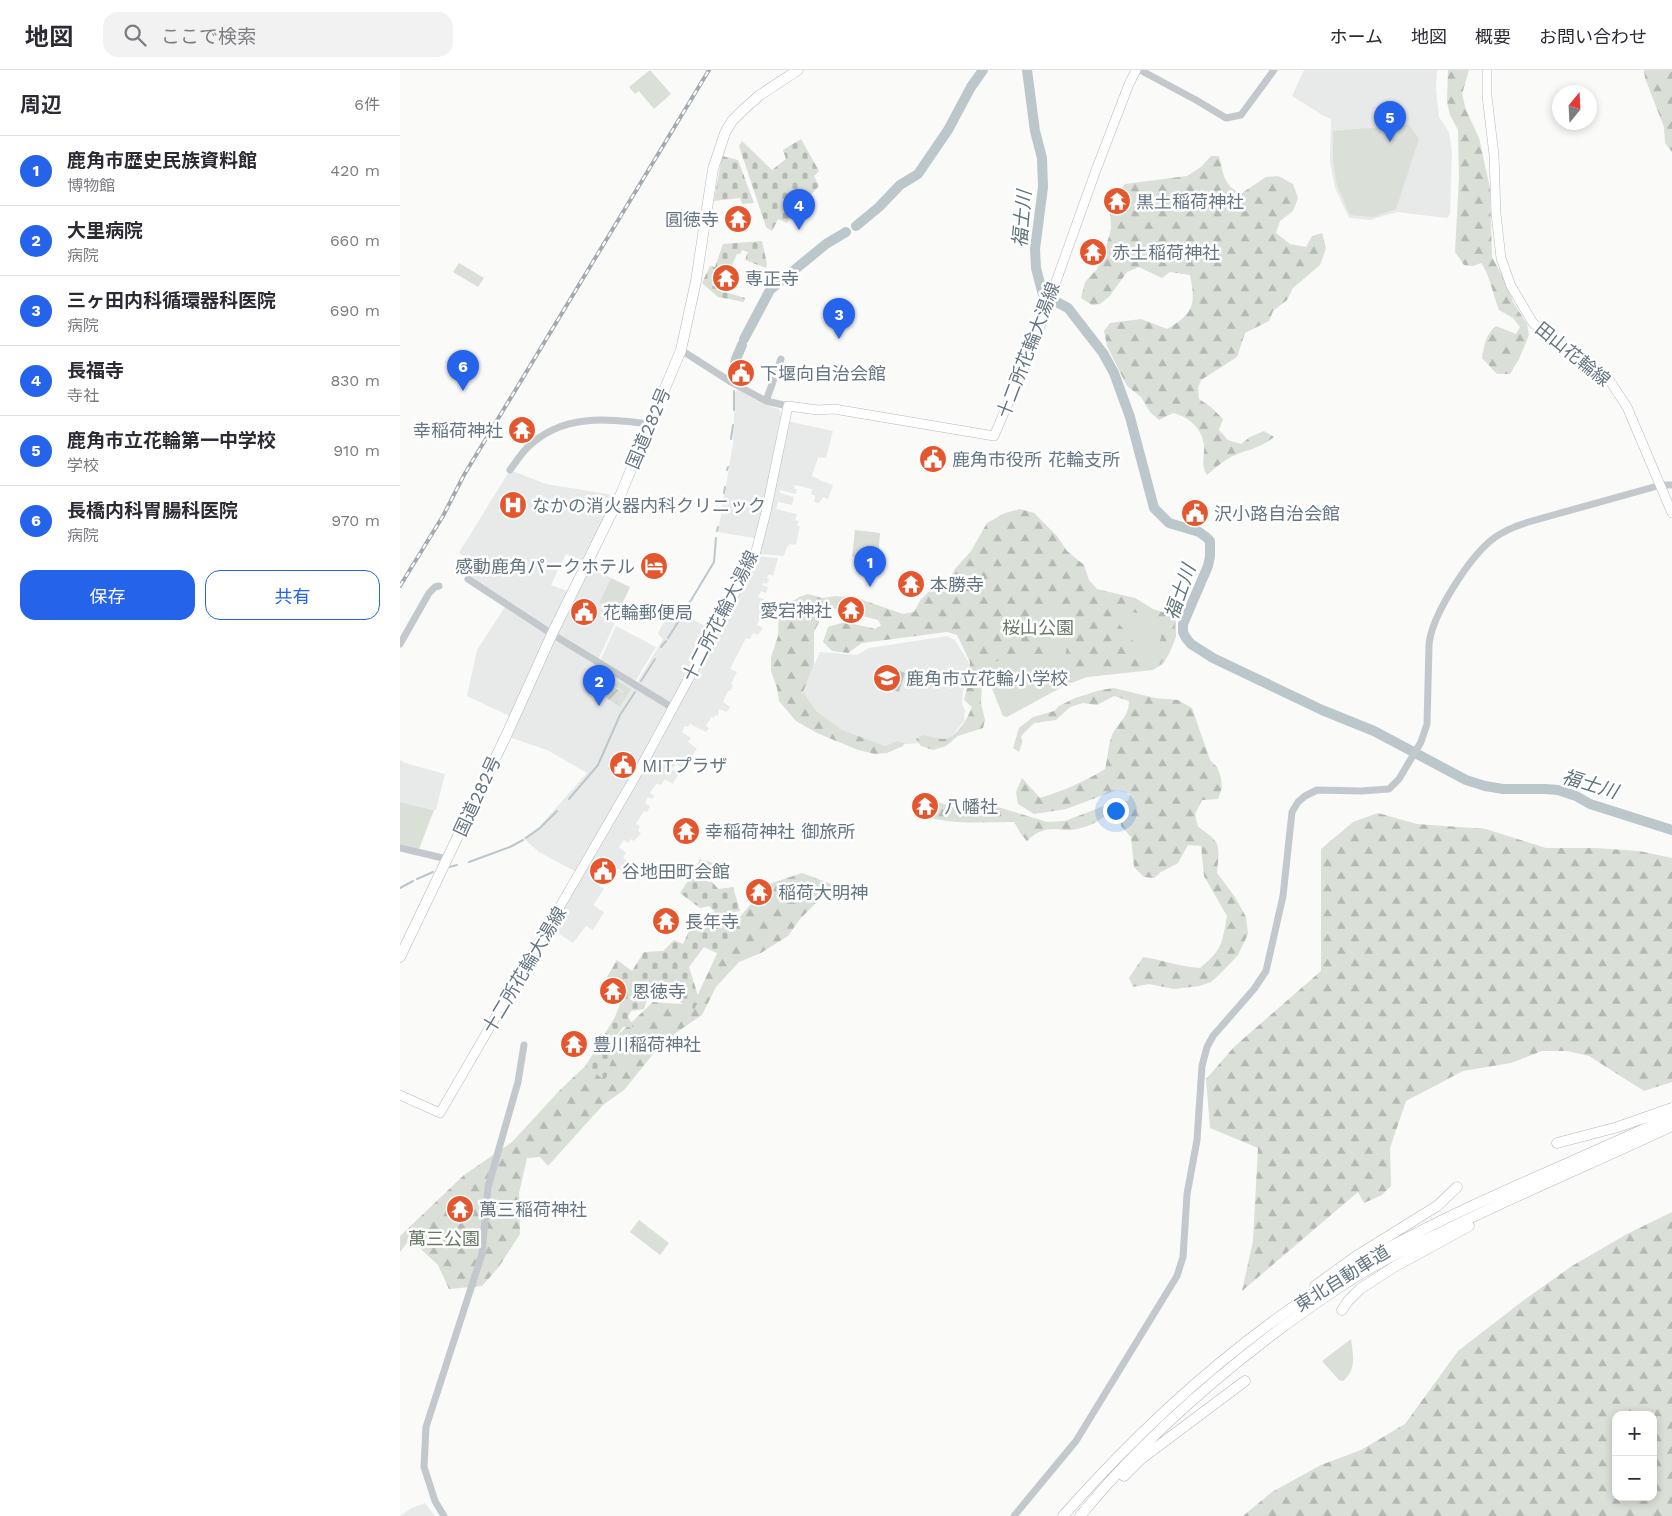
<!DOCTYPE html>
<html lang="ja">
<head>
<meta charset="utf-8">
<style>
  :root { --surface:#fff; --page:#f2f2f3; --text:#2b2b33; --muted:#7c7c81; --line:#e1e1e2; --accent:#2563eb }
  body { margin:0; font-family:"Work Sans","Noto Sans JP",sans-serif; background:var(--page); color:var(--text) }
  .controls { position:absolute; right:15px; bottom:15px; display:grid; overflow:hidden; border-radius:10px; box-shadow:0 2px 8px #0003 }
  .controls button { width:45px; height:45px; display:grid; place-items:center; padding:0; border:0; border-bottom:1px solid var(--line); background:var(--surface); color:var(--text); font:25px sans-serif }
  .compass { position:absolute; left:1152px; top:15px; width:45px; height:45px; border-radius:50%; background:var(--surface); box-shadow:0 2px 8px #0003; rotate:18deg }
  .you { position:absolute; left:715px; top:740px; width:18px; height:18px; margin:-12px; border:4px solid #fff; border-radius:50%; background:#1a73e8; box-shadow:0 0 0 8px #1a73e833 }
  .badge { display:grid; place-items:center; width:32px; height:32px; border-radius:50%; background:var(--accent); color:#fff; font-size:16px; font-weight:700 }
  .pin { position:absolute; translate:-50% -41px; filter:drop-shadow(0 1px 2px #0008) }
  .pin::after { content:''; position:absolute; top:26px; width:18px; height:15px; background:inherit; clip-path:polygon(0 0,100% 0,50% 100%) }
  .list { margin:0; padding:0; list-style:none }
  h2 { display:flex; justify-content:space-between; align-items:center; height:65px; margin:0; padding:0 20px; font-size:21px }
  h2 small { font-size:16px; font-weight:400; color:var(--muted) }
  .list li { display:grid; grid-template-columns:32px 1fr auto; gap:15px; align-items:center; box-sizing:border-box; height:70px; padding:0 20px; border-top:1px solid var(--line) }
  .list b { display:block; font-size:19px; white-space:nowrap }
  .list p { margin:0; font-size:16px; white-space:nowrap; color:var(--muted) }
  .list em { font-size:16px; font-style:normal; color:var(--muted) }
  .actions { display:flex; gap:10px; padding:15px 20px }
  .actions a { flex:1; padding:11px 0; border:1px solid var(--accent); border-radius:15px; text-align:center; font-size:18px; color:var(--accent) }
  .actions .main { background:var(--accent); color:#fff }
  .icon { flex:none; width:28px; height:28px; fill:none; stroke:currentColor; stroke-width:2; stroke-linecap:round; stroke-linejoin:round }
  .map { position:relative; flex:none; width:1272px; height:1446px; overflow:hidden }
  header { display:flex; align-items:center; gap:30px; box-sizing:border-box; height:70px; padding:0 25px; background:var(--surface); border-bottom:1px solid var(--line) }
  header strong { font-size:24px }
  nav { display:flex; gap:28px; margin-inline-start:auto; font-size:18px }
  .search { width:350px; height:45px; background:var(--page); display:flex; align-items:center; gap:12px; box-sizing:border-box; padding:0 18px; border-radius:15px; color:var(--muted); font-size:19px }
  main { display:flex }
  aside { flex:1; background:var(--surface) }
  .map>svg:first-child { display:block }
  .built { fill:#e8e9e9; fill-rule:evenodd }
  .green { fill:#dadfd7 }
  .forest { fill:url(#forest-firs); fill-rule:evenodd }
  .cemetery { fill:url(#cemetery-stones) }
  .garden { fill:url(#garden-furrows) }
  .water { fill:#bbc7cb }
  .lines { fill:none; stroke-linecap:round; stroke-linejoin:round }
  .stream { stroke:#bbc7cb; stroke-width:2 }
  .river { stroke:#bbc7cb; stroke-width:10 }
  .major-casing { stroke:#b5babe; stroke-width:10 }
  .highway-casing { stroke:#b4b9bd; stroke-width:11 }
  .minor { stroke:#c3c8cc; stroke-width:7 }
  .major { stroke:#fff; stroke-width:9 }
  .highway { stroke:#fff; stroke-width:10 }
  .rail-casing { stroke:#a2aab0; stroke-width:4 }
  .rail { stroke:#fff; stroke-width:2; stroke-dasharray:5.5; stroke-linecap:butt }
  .labels { text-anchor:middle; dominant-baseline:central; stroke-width:5; stroke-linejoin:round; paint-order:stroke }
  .poi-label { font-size:18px; fill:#657683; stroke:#fff; text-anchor:start }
  .street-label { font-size:18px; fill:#657683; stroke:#fff }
  .park-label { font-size:18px; fill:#687a64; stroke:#fff }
  .water-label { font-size:19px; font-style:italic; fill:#60757c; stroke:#fff }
</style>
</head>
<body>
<header>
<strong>地図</strong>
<div class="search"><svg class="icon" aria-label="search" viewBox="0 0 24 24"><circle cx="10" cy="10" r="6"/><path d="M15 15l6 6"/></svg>ここで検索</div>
<nav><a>ホーム</a><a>地図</a><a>概要</a><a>お問い合わせ</a></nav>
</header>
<main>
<aside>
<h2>周辺<small>6件</small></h2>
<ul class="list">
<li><span class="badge">1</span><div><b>鹿角市歴史民族資料館</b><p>博物館</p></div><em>420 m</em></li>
<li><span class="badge">2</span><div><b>大里病院</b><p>病院</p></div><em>660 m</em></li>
<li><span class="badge">3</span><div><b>三ヶ田内科循環器科医院</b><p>病院</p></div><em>690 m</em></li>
<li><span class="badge">4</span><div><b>長福寺</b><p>寺社</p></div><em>830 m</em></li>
<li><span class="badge">5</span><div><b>鹿角市立花輪第一中学校</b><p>学校</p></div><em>910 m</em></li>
<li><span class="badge">6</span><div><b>長橋内科胃腸科医院</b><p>病院</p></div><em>970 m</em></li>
</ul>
<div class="actions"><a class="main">保存</a><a>共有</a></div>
</aside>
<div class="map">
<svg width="1272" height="1446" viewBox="0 0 1272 1446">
  <defs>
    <pattern id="forest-firs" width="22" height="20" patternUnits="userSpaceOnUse" patternTransform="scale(1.25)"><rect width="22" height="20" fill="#dadfd7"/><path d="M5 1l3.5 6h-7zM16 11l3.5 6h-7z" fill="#b4b9b4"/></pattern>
    <pattern id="cemetery-stones" width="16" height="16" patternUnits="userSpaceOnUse" patternTransform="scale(1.25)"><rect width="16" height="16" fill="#dadfd7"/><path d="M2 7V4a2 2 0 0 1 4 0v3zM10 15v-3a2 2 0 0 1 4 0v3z" fill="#b4b9b4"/></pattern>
    <pattern id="garden-furrows" width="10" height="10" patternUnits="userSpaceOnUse" patternTransform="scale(1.25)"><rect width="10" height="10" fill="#dadfd7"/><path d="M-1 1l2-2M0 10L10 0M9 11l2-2" fill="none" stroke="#b4b9b4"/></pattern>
  </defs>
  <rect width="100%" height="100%" fill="#fafaf8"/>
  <path class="built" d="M904 0H1037L1036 19 1039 47 1049 62 1052 82 1050 144 1047 148 997 142 970 150 949 148 935 118 930 92 931 49 924 46 892 26Z
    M338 320 361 333 379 339 383 347 357 466 353 468 318 462 333 374 335 322Z
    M387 351 433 361 426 388 418 387 412 406 419 409V410L433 415 428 429 423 427 419 433 414 432 415 426 411 424 412 419 395 415 394 419H397L396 424 380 420V423L394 427 392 435 378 432 376 439 397 444 395 450 399 451 397 456H400L396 475 389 474V476H387L384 486 358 484Z
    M110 400 146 414 220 426 186 496 211 508 199 533 219 544 197 592 235 616 263 569 258 564 270 537 314 561 357 486 378 488 373 506 369 504 367 508 369 510 367 514 363 513 362 515 368 517 366 523 361 521 358 527 372 533 369 539 373 541 372 545 367 543 363 551 359 550 357 555 363 558 358 565 353 563 350 569 346 568 330 599 337 602 331 614 333 616 330 621H328L323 632 330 637 327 642 319 639 318 646 315 645 314 648 311 647 306 656 309 658 306 662 290 654 288 657 285 656 282 662 291 668 288 672 297 679 287 692 285 691 281 697 276 694 273 698 270 697 268 701 272 702 273 700 279 703 273 714 265 709 261 715 257 714 251 721 250 723 255 726 252 729 248 727 245 733 250 736 247 742 244 741 236 754 240 756 238 761 241 763 234 771 231 769 228 773 224 770 219 777 226 783 223 788 229 792 223 801 217 798 214 801 209 798 208 800 215 804 211 809 204 804 201 805 196 813 204 819 193 835 204 842 193 860 186 856 173 873 149 857 180 804 139 782 123 768 139 757 187 703 147 680 106 666 114 648 67 626 77 580 107 534 68 509 72 499 71 494 68 488 60 484V481ZM166 484 186 496 173 523 151 515Z
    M216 556 256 577 235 612 200 591Z
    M547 566 555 570 570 594 563 622 562 634 565 640 564 651 548 671 481 676 409 649 398 631 420 582 457 585 469 578Z
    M0 690 5 693 45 704 36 740 0 732Z
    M25 1433 35 1446H0L12 1438Z"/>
  <path class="green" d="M250 0 271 24 254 39 239 21 235 24 229 17Z
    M1009 55 1019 69 996 139 973 147 950 145 937 115 933 92V61Z
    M59 193 84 208 78 217 53 202Z
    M455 460 480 463 478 489 452 487Z
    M564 498 759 541 776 548V567L770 582 763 594 753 600 687 607 666 615 607 647 603 646 589 611 579 596Z
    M211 508 230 517 218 543 199 533Z
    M218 611 231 619 220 637 216 634 224 622 215 616Z
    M0 732 34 740 19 779 0 775Z
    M239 1150 269 1173 260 1185 230 1162Z
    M951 1269C953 1286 957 1299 943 1311L939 1310 922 1291Z"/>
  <path class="forest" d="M1048 0H1069L1062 24 1066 40 1079 68 1090 118 1092 187 1106 212 1113 232 1127 254 1129 265 1119 289 1110 304H1097L1082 288C1084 276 1086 263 1096 256L1116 264 1120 257 1113 248 1099 240C1093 225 1090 205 1081 193L1073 196 1064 195 1055 182 1059 108 1058 60 1050 45 1047 32Z
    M1244 0H1272V82L1265 73 1264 57 1245 8Z
    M811 86H819C823 103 824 118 842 123L866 107 878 106 893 114 898 128 893 141 880 151 876 163 890 174 906 177 912 166 922 163 926 178 920 195 893 218 887 230 873 241 869 251 845 263 837 287 801 310 798 318 799 329 811 337 823 349 819 360 828 370 841 374 850 367 864 361 874 367C859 379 849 379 833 386 823 391 815 398 807 405 800 393 805 388 804 375 802 358 789 347 773 343L759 350 750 342 741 327 727 316 707 276 704 261 710 253 741 249 767 259C794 244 796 234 790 205L770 202 762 208 739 197 727 202 709 227 700 234 692 235 681 228 685 212 697 199 706 177 711 159 710 138 713 131 725 114 787 106 801 97Z
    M620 439 634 443 657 466 667 481 684 495 689 510 697 519 735 528 753 539 769 544 775 551 774 567 761 594 750 599C751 593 753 593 755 589 759 582 762 561 763 553 748 543 732 541 714 542L711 546C726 561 736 572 744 592L741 598 682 603 660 608 656 603 660 592 664 588 666 583 669 562 662 547 656 542 657 536 654 532H647C637 546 634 559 642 575L662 581 661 586 655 589 606 588 592 593 589 604 582 611 581 633 585 650 583 658 558 666 546 676 533 680 521 676 516 669 523 665C529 666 537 669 543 669 556 669 568 648 572 637L564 630 569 610 570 592 557 565 547 562 462 573 448 583 432 581 423 572 428 557 445 552 476 559 481 555 478 550 433 538 423 544 414 562V594L403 622 416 641 442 660 485 676 498 671 505 673 503 676 487 683 475 684 458 680 417 663 396 651 379 631 377 618 371 601V587L378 566 379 542 384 532 393 531 399 527 408 524 423 528 436 526 457 528 503 544 514 542 521 529 531 520 542 518 548 512 555 499 571 481 587 453 605 443Z
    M714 618 755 628 778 630 792 638 810 690 817 697 821 708 822 718 818 729 802 730 795 744 798 757C823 773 819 776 817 803L835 827 846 847 848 864 838 885 821 903 811 912 800 916 774 919 749 914 733 917 729 908 743 887C763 890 779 897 800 898 822 880 822 874 827 846L804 806 801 776 788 775 778 793 761 802 754 808 744 807 734 797 731 767 721 756 720 746 713 740C700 751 688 758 671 760 666 761 661 759 655 759 643 759 636 762 627 771L621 764 614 752C580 752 545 756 513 742L516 733 532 730 561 740H583L598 737 647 752 665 751 717 731H728L730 724 717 720 666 739 634 744 618 734 616 722 622 708 640 728C663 721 684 712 705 699 708 688 708 673 713 663 720 651 729 646 729 631L714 626 697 635 683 633 670 637 656 650 634 653 621 666 622 673 619 682 613 678 619 658 633 647 654 641 659 636 675 628 701 620Z
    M978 743 1017 754 1086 759 1146 778H1195L1239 781 1272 788V1012L1244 1021 1189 986 1167 981H1142L1111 993 1063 1001 1006 1031 990 1078 991 1116 982 1125 964 1133 958 1122 842 1221 853 1171 858 1078 810 1058 806 1009 835 976 921 901V779L953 752Z
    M402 803 434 815 400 849 388 866 361 883 339 892 316 917 302 945 277 962 254 983 224 1020 203 1035 148 1096 140 1087 127 1088 119 1123 120 1164 98 1198 82 1216 49 1219 38 1195 10 1169 0 1182V1166L64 1105 112 1072 161 1019 253 932 293 935 328 860 369 814Z
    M1272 1142V1446H843L872 1422 921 1395 961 1380 1005 1354 1058 1281 1124 1230 1172 1196 1227 1164ZM1216 1345H1253V1427H1216Z"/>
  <path class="cemetery" d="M401 69 419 101 414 106 419 116 396 141 394 140 387 153 378 149 372 161 366 157 339 76 342 71 372 100 386 89 383 80Z
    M322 86 338 90 354 133 342 134 340 128 314 131Z
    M362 171 367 194 366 198 345 190 348 182 342 180 340 184H337L330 199 321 196 312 215 328 223 345 228 344 232 318 227 302 213 310 196 315 197 323 174Z
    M300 789 313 793C308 807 308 809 319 819L333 817 340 841 334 842 330 869 321 885 304 877 289 897 299 929 294 940 281 933 273 920 265 925 260 930 248 926 244 939 231 941 228 947 234 957H223L217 965 223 975 215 980 205 1011 186 995 215 947 226 918 207 907 217 890 232 901 244 882 263 881 274 870 283 874 289 861 285 852 290 848 302 847 315 842 309 836 300 838 280 823 293 803Z"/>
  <path class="garden" d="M211 615 223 623 216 634 204 627Z"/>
  <path class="water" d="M495 599 505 603 499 622 488 618Z"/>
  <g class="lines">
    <path class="stream" d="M334 340V321
      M331 369 333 355
      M327 400 328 397
      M324 423 325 417
      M317 461 318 457
      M284 542 314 492 316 468
      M268 568 280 549
      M261 577 266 571
      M241 611 255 589
      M169 729 198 695 220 645 235 622
      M126 768 140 758 157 741
      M69 792 110 777 123 770
      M50 797 57 795
      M17 809 33 802
      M0 818 13 811"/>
    <path class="river" d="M627 0 635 61 642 88 643 117 635 179 636 198 643 225 668 238 703 283 714 303 730 347 754 438 769 453 799 462 806 467 810 471V486L808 496 783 554V562L786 568 791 574 813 588 922 640 974 661 1066 710 1085 716 1103 719H1146L1158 720 1176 726 1190 734 1272 760
      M456 156 479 137 500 115 518 104 548 60 571 17 583 0
      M344 269 370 220 426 174 446 162
      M333 305 336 289 342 275"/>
    <g class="major-casing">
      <path id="major" d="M1087 0V26L1094 85 1096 144 1101 188 1111 216 1133 253 1197 299 1210 311 1227 337 1272 443
        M0 1025 40 1043 242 695 349 497 355 485 366 442 388 336 418 340 434 339 594 366 634 273 696 100 729 14 736 0"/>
    </g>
    <g class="highway-casing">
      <path id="highway" d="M0 887 106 666 152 564 220 426 281 280 296 211 313 99 325 63 332 51 344 39 360 25 398 0
        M1157 1073 1218 1057 1272 1038
        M915 1216 955 1187 1037 1136 1057 1117
        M942 1240 948 1231 960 1219 994 1197 1069 1156
        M724 1406 741 1389 845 1311
        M663 1446C754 1343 860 1249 981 1182 1075 1130 1175 1092 1272 1046
        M680 1446C739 1374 809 1312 884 1256 916 1233 949 1209 985 1190 1003 1180 1023 1171 1042 1162 1118 1124 1196 1092 1272 1056"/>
    </g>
    <path class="minor" d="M740 0 796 30 826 48 841 45 874 0
      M281 280 331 312 366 331
      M381 289 366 331 388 336
      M110 400C116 392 122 382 129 376 164 343 207 349 250 354
      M68 509 152 564 273 638
      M0 574 29 523 35 517 39 516
      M0 778 47 789
      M44 1446 35 1431 24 1397 26 1357 82 1184 88 1117 118 1012 124 975
      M614 1446 676 1371 777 1206 783 1187 787 1124 797 1070 802 996 807 977 813 966 854 919 866 901 883 826 892 742 898 732 905 726 917 720 961 721 989 719 999 709 1021 672 1027 654 1029 575C1031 546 1070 486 1094 468 1105 460 1118 455 1132 451L1261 415H1272"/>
    <use href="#major" class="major"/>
    <use href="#highway" class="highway"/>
    <g class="rail-casing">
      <path id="rail" d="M0 516 43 446 64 405 309 0"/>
    </g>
    <use href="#rail" class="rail"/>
  </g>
  <defs>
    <g id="temple-disc" transform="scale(1.4375)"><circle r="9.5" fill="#e4572e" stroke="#fff"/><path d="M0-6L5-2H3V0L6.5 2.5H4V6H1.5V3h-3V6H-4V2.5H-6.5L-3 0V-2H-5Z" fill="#fff"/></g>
    <g id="civic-disc" transform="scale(1.4375)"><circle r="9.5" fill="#e4572e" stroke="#fff"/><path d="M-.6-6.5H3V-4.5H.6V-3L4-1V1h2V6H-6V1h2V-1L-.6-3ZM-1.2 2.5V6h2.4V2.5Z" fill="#fff"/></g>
    <g id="hospital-disc" transform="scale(1.4375)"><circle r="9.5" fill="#e4572e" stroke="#fff"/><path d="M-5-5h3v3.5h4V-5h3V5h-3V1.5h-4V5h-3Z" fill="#fff"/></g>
    <g id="hotel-disc" transform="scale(1.4375)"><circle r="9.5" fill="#e4572e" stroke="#fff"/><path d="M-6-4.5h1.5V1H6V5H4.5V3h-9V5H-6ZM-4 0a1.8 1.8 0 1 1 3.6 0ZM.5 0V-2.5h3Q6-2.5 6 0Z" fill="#fff"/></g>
    <g id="school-disc" transform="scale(1.4375)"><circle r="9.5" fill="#e4572e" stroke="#fff"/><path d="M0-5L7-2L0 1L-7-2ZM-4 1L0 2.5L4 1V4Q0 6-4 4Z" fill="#fff"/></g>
  </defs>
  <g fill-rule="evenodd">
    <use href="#temple-disc" x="717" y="131"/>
    <use href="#temple-disc" x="338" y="149"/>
    <use href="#temple-disc" x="693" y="182"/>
    <use href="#temple-disc" x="326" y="208"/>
    <use href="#civic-disc" x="341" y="303"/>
    <use href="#temple-disc" x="122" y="360"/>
    <use href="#civic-disc" x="533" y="389"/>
    <use href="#hospital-disc" x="113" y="435"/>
    <use href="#civic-disc" x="795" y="443"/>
    <use href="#hotel-disc" x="254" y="496"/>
    <use href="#temple-disc" x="511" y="514"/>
    <use href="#temple-disc" x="451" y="540"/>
    <use href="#civic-disc" x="184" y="542"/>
    <use href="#school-disc" x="487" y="608"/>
    <use href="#civic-disc" x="223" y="695"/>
    <use href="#temple-disc" x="525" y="736"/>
    <use href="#temple-disc" x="286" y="761"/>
    <use href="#civic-disc" x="203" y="801"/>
    <use href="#temple-disc" x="359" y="822"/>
    <use href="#temple-disc" x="266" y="851"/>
    <use href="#temple-disc" x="213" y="921"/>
    <use href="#temple-disc" x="174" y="974"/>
    <use href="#temple-disc" x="60" y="1139"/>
  </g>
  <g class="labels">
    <g class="poi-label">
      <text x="736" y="131">黒土稲荷神社</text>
      <text x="319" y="149" text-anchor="end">圓徳寺</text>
      <text x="712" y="182">赤土稲荷神社</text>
      <text x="345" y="208">専正寺</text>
      <text x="360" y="303">下堰向自治会館</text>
      <text x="103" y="360" text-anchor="end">幸稲荷神社</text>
      <text x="552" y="389">鹿角市役所 花輪支所</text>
      <text x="132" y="435">なかの消火器内科クリニック</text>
      <text x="814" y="443">沢小路自治会館</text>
      <text x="235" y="496" text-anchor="end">感動鹿角パークホテル</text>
      <text x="530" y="514">本勝寺</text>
      <text x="432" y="540" text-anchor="end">愛宕神社</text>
      <text x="203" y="542">花輪郵便局</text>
      <text x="506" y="608">鹿角市立花輪小学校</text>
      <text x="242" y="695">MITプラザ</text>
      <text x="544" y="736">八幡社</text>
      <text x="305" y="761">幸稲荷神社 御旅所</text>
      <text x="222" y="801">谷地田町会館</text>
      <text x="378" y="822">稲荷大明神</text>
      <text x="285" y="851">長年寺</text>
      <text x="232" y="921">恩徳寺</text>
      <text x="193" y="974">豊川稲荷神社</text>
      <text x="79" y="1139">萬三稲荷神社</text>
    </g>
    <g class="street-label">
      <text transform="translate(628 280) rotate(-69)">十二所花輪大湯線</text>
      <text transform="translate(1173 284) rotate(39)">田山花輪線</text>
      <text transform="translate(248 358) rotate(-67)">国道282号</text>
      <text transform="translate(320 546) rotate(-63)">十二所花輪大湯線</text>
      <text transform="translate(77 726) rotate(-65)">国道282号</text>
      <text transform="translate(124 900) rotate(-59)">十二所花輪大湯線</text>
      <text transform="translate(942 1208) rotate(-32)">東北自動車道</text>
    </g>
    <g class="park-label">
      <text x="638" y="557">桜山公園</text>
      <text x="44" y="1168">萬三公園</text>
    </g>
    <g class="water-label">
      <text transform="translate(622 149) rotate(-85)">福士川</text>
      <text transform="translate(780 522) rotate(-71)">福士川</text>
      <text transform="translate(1190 714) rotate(17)">福士川</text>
    </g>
  </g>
</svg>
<div class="controls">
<button>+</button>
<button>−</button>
</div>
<svg class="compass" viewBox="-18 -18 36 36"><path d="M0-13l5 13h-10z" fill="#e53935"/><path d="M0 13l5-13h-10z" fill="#7c7c81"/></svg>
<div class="you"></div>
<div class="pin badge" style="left:470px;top:517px">1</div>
<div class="pin badge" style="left:199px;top:636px">2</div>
<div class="pin badge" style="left:439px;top:269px">3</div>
<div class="pin badge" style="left:399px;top:160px">4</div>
<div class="pin badge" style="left:990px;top:72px">5</div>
<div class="pin badge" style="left:63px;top:321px">6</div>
</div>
</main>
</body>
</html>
